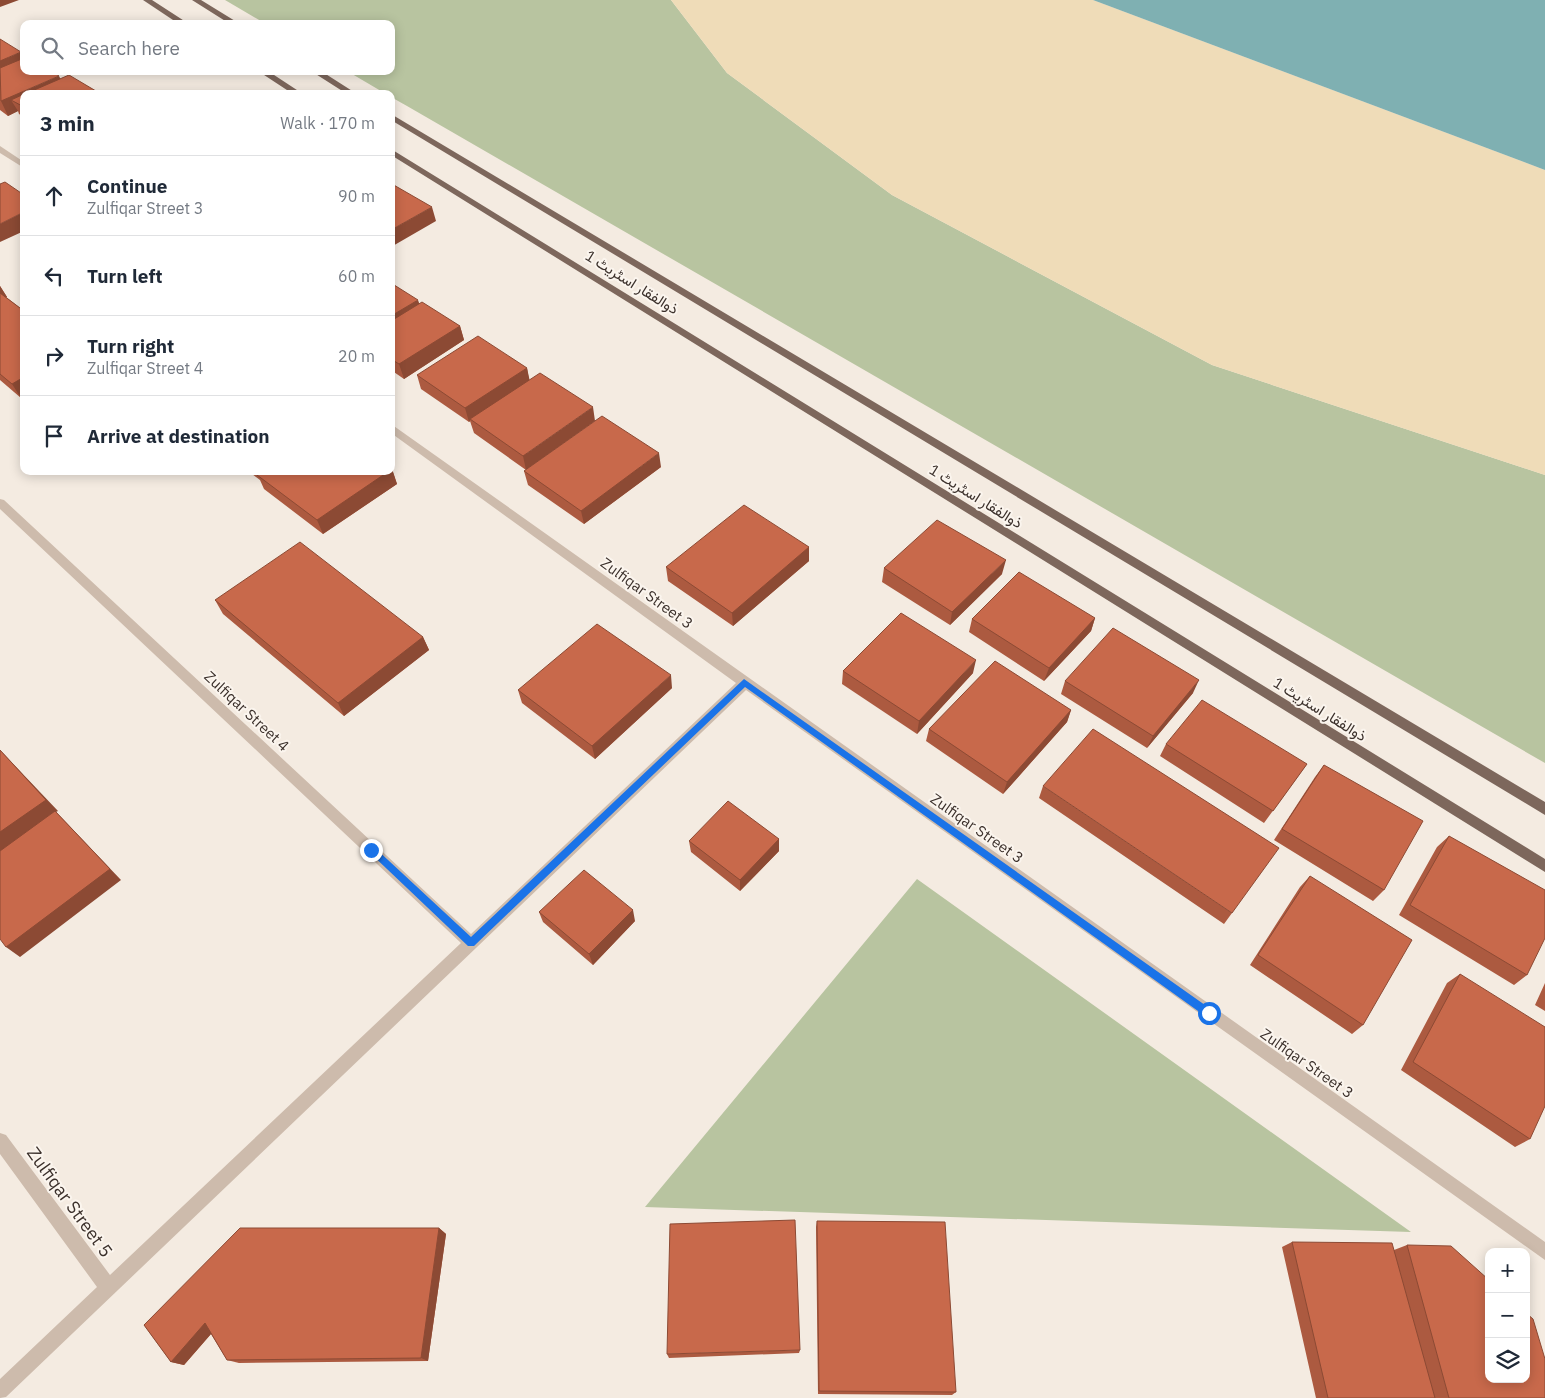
<!DOCTYPE html>
<html lang="en">
<head>
<meta charset="utf-8">
<style>
  :root { --surface:#fff; --page:#f2f2f3; --text:#1f2937; --muted:#747a83; --line:#e0e1e3 }
  body { margin:0; font-family:"IBM Plex Sans",Vazirmatn,sans-serif; background:var(--page); color:var(--text) }
  .controls { position:absolute; right:15px; bottom:15px; display:grid; overflow:hidden; border-radius:10px; box-shadow:0 2px 12px #0003 }
  .controls button { width:45px; height:45px; display:grid; place-items:center; padding:0; border:0; border-bottom:1px solid var(--line); background:var(--surface); color:var(--text); font:25px sans-serif }
  .stop { position:absolute; width:15px; height:15px; margin:-11px; border:4px solid #1a73e8; border-radius:50%; background:#fff }
  .stop.end { background:#1a73e8; border-color:#fff; box-shadow:0 1px 5px #0008 }
  .list { margin:0; padding:0; list-style:none }
  h2 { display:flex; justify-content:space-between; align-items:center; height:65px; margin:0; padding:0 20px; font-size:21px }
  h2 small { font-size:16px; font-weight:400; color:var(--muted) }
  .list li { display:grid; grid-template-columns:32px 1fr auto; gap:15px; align-items:center; box-sizing:border-box; height:80px; padding:0 20px; border-top:1px solid var(--line) }
  .list b { display:block; font-size:19px; white-space:nowrap }
  .list p { margin:0; font-size:16px; white-space:nowrap; color:var(--muted) }
  .list em { font-size:16px; font-style:normal; color:var(--muted) }
  .icon { flex:none; width:28px; height:28px; fill:none; stroke:currentColor; stroke-width:2; stroke-linecap:round; stroke-linejoin:round }
  .map { position:relative; flex:none; width:1545px; height:1398px; overflow:hidden }
  .search { position:absolute; background:var(--surface); box-shadow:0 2px 12px #0003; left:20px; top:20px; width:375px; height:55px; display:flex; align-items:center; gap:12px; box-sizing:border-box; padding:0 18px; border-radius:10px; color:var(--muted); font-size:19px }
  .panel { position:absolute; background:var(--surface); box-shadow:0 2px 12px #0003; left:20px; top:90px; width:375px; height:385px; border-radius:10px }
  .map>svg:first-child { display:block }
  .green { fill:#b8c4a0 }
  .sand { fill:#efdcb8 }
  .water { fill:#7fb0b2 }
  .lines { fill:none; stroke-linecap:round; stroke-linejoin:round }
  .minor { fill:#cdbbac; fill-rule:evenodd }
  .major { fill:#7d675c; fill-rule:evenodd }
  .wall { fill:#ac5a40 }
  .shaded-wall { fill:#8c4a34 }
  .building { fill:#c8694b; stroke:#8c4a34 }
  .route { fill:#1a73e8 }
  .labels { text-anchor:middle; dominant-baseline:central; stroke-width:4; stroke-linejoin:round; paint-order:stroke }
  .street-label { font-size:15px; fill:#3b302b; stroke:#fbf5ee }
  .near-street-label { font-size:18px; fill:#3b302b; stroke:#fbf5ee }
</style>
</head>
<body>
<div class="map">
<svg width="1545" height="1398" viewBox="0 0 1545 1398">
  <rect width="100%" height="100%" fill="#f4ebe1"/>
  <path class="green" d="M225 0H671L727 73 892 195 1212 365 1545 475V763L407 106 391 97V94H386L347 71H391V24H266Z
    M917 879 1411 1232 645 1207Z"/>
  <path class="sand" d="M671 0H1093L1545 170V475L1212 365 892 195 727 73Z"/>
  <path class="water" d="M1093 0H1545V170Z"/>
  <g class="lines">
    <path class="minor" d="M0 146 24 162V168L0 153Z
      M391 424 1545 1242V1260L746 690 6 1397 0 1398V1379L97 1287 0 1154V1133L6 1135 110 1275 461 943 0 509V499L4 500 471 934 736 683 391 433Z"/>
    <path class="major" d="M143 0H152L189 24H179Z
      M192 0H201L240 24H230Z
      M258 71H268L303 94H293Z
      M311 71H321L357 94H347Z
      M391 114 1545 802V815L391 120Z
      M391 149 1545 859V872L391 155Z"/>
  </g>
  <path class="wall" d="M0 39 24 94V117L19 114 18 111 8 116 0 110Z
    M391 283 420 304 460 326 464 340 404 379 391 370Z
    M0 286 7 297H6L24 311V396L21 398 0 380Z
    M527 368 529 380 526 470 474 433 470 421 469 422 421 389 417 375Z
    M661 467 584 524 528 485 524 471Z
    M392 469 397 484 323 534 264 489 260 480 248 471H391Z
    M809 547V561L733 626 668 581 666 567Z
    M884 568 1002 574 950 625 882 582Z
    M215 600 423 637 429 650 344 716 223 614Z
    M1095 618 1091 631 1044 681 969 632 972 619Z
    M843 671 973 673 917 734 842 684Z
    M1065 681 1193 693 1147 748 1061 694Z
    M672 688 595 759 522 703 518 690Z
    M1071 710 1067 722 1003 794 926 741 929 729Z
    M1166 744 1307 764 1264 823 1160 756Z
    M1324 765 1384 890 1373 901 1274 840 1315 777Z
    M1043 786 1232 913 1224 924 1039 798Z
    M1449 836 1527 975 1514 985 1399 915 1437 847Z
    M779 839V851L740 891 691 852 689 841Z
    M1310 876 1363 1025 1352 1034 1250 965 1300 887Z
    M539 912 635 921 593 965 543 922Z
    M1460 974 1530 1139 1515 1147 1401 1070 1447 983Z
    M1545 983V1011L1535 1005Z
    M817 1221 956 1392 952 1395 818 1394 816 1227Z
    M439 1228 446 1234 428 1361 239 1363 227 1360 211 1334 184 1365 171 1362 144 1325Z
    M1292 1242 1394 1250 1407 1245 1545 1398H1316L1282 1247Z
    M800 1350 799 1353 669 1358 667 1354Z"/>
  <path class="shaded-wall" d="M0 0H19L0 7Z
    M21 52 24 56V68L0 78V61Z
    M59 76 66 90 58 94H24V107L11 100 18 111 8 116 1 101Z
    M432 207 436 221 391 247V230Z
    M24 212V231L0 242V224Z
    M0 286 7 297 0 300Z
    M418 300 423 314 391 334V316Z
    M460 326 464 340 404 379 399 364Z
    M527 368 530 382 470 419V421L469 422 465 408Z
    M24 377V396L21 398 12 384Z
    M593 407 595 421 526 470 523 456Z
    M659 453 661 467 584 524 581 511Z
    M392 469 397 484 323 534 317 520 389 471H391Z
    M809 547V561L733 626 732 613Z
    M1006 560 1002 574 950 625 952 612Z
    M1095 618 1091 631 1044 681 1049 668Z
    M423 637 429 650 344 716 338 703Z
    M976 660 973 673 917 734 919 721Z
    M671 675 672 688 595 759 592 746Z
    M1199 680 1193 693 1147 748 1153 736Z
    M1071 710 1067 722 1003 794 1007 782Z
    M0 750 58 811 56 812 121 880 20 957 6 947 0 852Z
    M779 839V851L740 891V880Z
    M633 910 635 921 593 965 589 954Z
    M439 1228 446 1234 428 1361 421 1358Z
    M205 1323 217 1327 184 1365 171 1362Z"/>
  <path class="building" d="M0 39 21 52 0 61Z
    M24 58V71H51L59 76 1 101 0 68Z
    M69 75 101 94H25Z
    M24 94V107L11 100Z
    M5 182 24 195V212L0 224V184Z
    M392 184 432 207 391 230V185Z
    M391 283 418 300 391 316Z
    M0 293 24 311V377L12 384 0 374Z
    M422 302 460 326 399 364 391 359V321Z
    M478 336 527 368 465 408 417 375Z
    M540 373 593 407 523 456 470 419Z
    M602 416 659 453 581 511 524 471Z
    M262 471H389L317 520 257 475Z
    M744 505 809 547 732 613 666 567Z
    M937 520 1006 560 952 612 884 568Z
    M300 542 423 637 338 703 215 600Z
    M1019 572 1095 618 1049 668 972 619Z
    M901 613 976 660 919 721 843 671Z
    M597 624 671 675 592 746 518 690Z
    M1113 628 1199 680 1153 736 1065 681Z
    M995 661 1071 710 1007 782 929 729Z
    M1202 700 1307 764 1273 811 1166 744Z
    M1093 729 1279 848 1232 913 1043 786Z
    M0 750 46 800 0 832Z
    M1324 765 1423 821 1384 890 1282 829Z
    M728 801 779 839 740 880 689 841Z
    M55 811 110 869 6 947 0 939V851Z
    M1449 836 1545 890V938L1527 975 1410 905Z
    M584 870 633 910 589 954 539 912Z
    M1310 876 1412 940 1363 1025 1258 955Z
    M1460 974 1545 1027V1106L1530 1139 1413 1062Z
    M795 1220 800 1350 667 1354 670 1224Z
    M817 1221 945 1222 956 1392 819 1391Z
    M240 1228H439L421 1358 227 1360 205 1323 171 1362 144 1325Z
    M1292 1242 1392 1243 1435 1398H1328Z
    M1407 1245 1451 1246 1489 1280V1379H1526V1313L1533 1319 1545 1359V1398H1449Z"/>
  <path class="route" d="M744 679 1212 1010V1016H1205L745 687 474 946H468L367 850 368 847H374L471 937Z"/>
  <g class="labels">
    <g class="street-label">
      <text transform="translate(632 282) rotate(32)">ذوالفقار اسٹریٹ 1</text>
      <text transform="translate(976 496) rotate(32)">ذوالفقار اسٹریٹ 1</text>
      <text transform="translate(647 593) rotate(36)">Zulfiqar Street 3</text>
      <text transform="translate(1320 709) rotate(32)">ذوالفقار اسٹریٹ 1</text>
      <text transform="translate(247 711) rotate(43)">Zulfiqar Street 4</text>
      <text transform="translate(977 828) rotate(35)">Zulfiqar Street 3</text>
      <text transform="translate(1307 1063) rotate(35)">Zulfiqar Street 3</text>
    </g>
    <g class="near-street-label">
      <text transform="translate(70 1202) rotate(54)">Zulfiqar Street 5</text>
    </g>
  </g>
</svg>
<div class="controls">
<button>+</button>
<button>−</button>
<button><svg class="icon" aria-label="layers" viewBox="0 0 24 24"><path d="M12 4l9 5-9 5-9-5zM3 14l9 5 9-5"/></svg></button>
</div>
<div class="stop" style="left:1209px;top:1013px"></div>
<div class="stop end" style="left:371px;top:850px"></div>
<div class="search"><svg class="icon" aria-label="search" viewBox="0 0 24 24"><circle cx="10" cy="10" r="6"/><path d="M15 15l6 6"/></svg>Search here</div>
<section class="panel">
<h2>3 min<small>Walk · 170 m</small></h2>
<ul class="list">
<li><svg class="icon" aria-label="ahead" viewBox="0 0 24 24"><path d="M12 20V5M6 11l6-6 6 6"/></svg><div><b>Continue</b><p>Zulfiqar Street 3</p></div><em>90 m</em></li>
<li><svg class="icon" aria-label="left" viewBox="0 0 24 24"><path d="M17 20v-9H6M10 6l-5 5 5 5"/></svg><div><b>Turn left</b></div><em>60 m</em></li>
<li><svg class="icon" aria-label="right" viewBox="0 0 24 24"><path d="M7 20v-9h11M14 6l5 5-5 5"/></svg><div><b>Turn right</b><p>Zulfiqar Street 4</p></div><em>20 m</em></li>
<li><svg class="icon" aria-label="arrive" viewBox="0 0 24 24"><path d="M6 21V4h12l-3 4 3 4H6"/></svg><div><b>Arrive at destination</b></div></li>
</ul>
</section>
</div>
</body>
</html>
